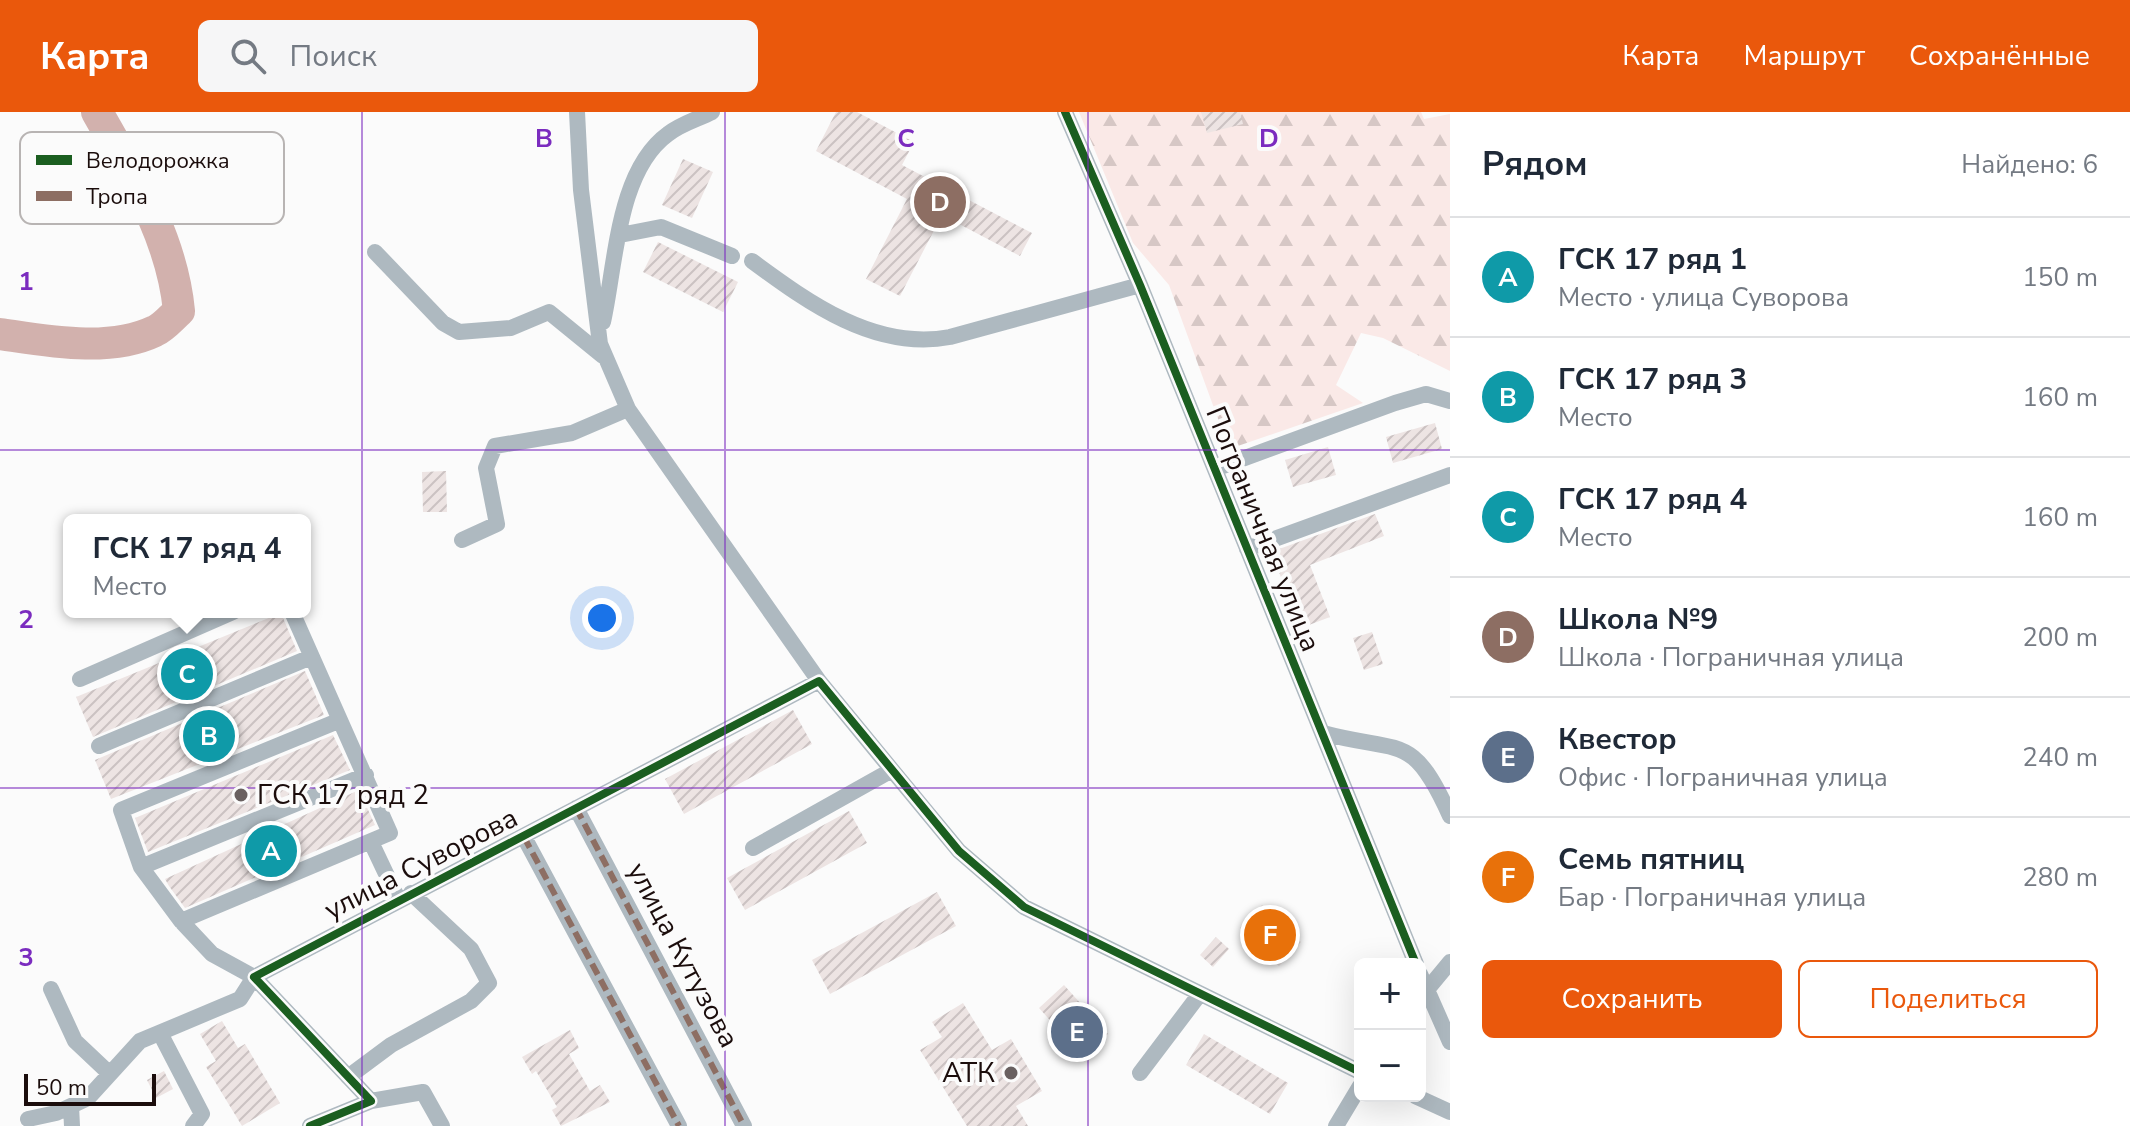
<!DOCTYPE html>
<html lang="ru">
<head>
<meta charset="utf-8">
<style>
  :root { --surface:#fff; --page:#f6f6f7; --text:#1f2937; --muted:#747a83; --line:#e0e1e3; --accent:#ea580c }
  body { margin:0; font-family:"Nunito Sans",sans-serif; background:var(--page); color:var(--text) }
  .controls { position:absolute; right:24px; bottom:24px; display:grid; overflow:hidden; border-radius:12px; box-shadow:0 8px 32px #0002 }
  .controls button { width:72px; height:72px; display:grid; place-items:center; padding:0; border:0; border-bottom:2px solid var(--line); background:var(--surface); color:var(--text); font:40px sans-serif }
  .scale { position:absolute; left:24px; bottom:20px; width:132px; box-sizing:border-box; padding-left:8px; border:4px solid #1b0d0c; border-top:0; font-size:22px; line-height:28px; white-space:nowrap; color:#1b0d0c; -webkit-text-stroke:6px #fbfbfb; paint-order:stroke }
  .you { position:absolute; left:602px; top:506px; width:28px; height:28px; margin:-20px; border:6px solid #fff; border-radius:50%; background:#1a73e8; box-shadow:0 0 0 12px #1a73e833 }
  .badge { display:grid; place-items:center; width:52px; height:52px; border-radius:50%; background:var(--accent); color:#fff; font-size:26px; font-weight:700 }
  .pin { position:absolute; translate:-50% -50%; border:4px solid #fff; box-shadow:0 2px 8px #0006 }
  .popup { position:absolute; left:63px; top:402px; width:248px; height:104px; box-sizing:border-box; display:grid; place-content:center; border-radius:12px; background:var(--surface); filter:drop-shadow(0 2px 6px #0005); font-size:26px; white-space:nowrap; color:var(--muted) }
  .popup b { font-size:30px; color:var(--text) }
  .popup::after { content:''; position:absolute; left:50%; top:100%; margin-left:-16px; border:16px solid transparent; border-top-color:var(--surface) }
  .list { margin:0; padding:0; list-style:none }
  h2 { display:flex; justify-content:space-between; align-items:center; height:104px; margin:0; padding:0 32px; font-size:34px }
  h2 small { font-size:26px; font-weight:400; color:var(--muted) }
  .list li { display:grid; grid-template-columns:52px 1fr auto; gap:24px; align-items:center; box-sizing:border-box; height:120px; padding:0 32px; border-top:2px solid var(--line) }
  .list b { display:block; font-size:30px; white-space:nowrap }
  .list p { margin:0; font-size:26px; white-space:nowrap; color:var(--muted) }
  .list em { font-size:26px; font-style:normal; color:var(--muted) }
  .actions { display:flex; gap:16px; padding:24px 32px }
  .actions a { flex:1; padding:18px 0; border:2px solid var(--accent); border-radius:12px; text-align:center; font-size:28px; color:var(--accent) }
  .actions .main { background:var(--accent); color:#fff }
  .icon { flex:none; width:44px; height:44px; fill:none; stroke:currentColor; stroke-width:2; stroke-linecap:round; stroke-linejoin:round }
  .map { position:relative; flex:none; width:1450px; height:1014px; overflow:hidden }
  header { display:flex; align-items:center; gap:48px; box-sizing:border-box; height:112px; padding:0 40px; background:var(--accent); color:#fff }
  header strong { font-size:38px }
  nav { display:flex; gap:44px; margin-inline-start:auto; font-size:28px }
  .search { width:560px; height:72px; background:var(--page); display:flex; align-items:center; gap:20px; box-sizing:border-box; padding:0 28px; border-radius:12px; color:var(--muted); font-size:30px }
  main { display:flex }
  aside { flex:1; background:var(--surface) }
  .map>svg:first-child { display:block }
  .forest { fill:url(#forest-firs) }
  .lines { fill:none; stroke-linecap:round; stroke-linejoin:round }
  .river { stroke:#d2b1ad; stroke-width:32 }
  .building { fill:url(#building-hatch) }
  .minor { stroke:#aeb9c0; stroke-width:16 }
  .quiet { stroke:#8d6e63; stroke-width:6; stroke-dasharray:12 6; stroke-linecap:butt }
  .cycleway-casing { stroke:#fbfbfb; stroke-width:13 }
  .cycleway { stroke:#1b5e20; stroke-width:8 }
  .grid { fill:none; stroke:#7b2cbf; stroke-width:2; stroke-opacity:0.55 }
  .poi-dot { fill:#696060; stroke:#fbfbfb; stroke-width:3 }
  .labels { text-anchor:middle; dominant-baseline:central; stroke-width:8; stroke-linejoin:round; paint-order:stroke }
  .street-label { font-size:28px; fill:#1b0d0c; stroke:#fbfbfb }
  .poi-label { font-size:28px; fill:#1b0d0c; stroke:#fbfbfb; text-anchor:start }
  .key { fill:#fbfbfb; stroke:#b8b4b3; stroke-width:2 }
  .key-label { font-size:22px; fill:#1b0d0c }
  .grid-label { font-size:26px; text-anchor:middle; font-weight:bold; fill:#7b2cbf; stroke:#fbfbfb; stroke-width:8; stroke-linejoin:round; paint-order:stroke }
</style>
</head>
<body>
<header>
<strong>Карта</strong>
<div class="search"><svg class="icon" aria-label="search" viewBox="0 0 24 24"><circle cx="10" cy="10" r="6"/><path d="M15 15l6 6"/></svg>Поиск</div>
<nav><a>Карта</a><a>Маршрут</a><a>Сохранённые</a></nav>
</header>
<main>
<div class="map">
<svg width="1450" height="1014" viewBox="0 0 1450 1014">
  <defs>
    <pattern id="forest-firs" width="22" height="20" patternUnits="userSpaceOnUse" patternTransform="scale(2)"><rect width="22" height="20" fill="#fae9e7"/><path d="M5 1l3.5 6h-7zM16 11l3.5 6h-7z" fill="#d6c7c5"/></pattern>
    <pattern id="building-hatch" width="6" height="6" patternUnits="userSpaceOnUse" patternTransform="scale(2)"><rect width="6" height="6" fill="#ede4e3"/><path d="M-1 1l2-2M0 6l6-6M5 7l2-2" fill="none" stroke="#cbc2c2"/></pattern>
  </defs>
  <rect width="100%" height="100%" fill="#fbfbfb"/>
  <path class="forest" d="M1079 0H1421L1424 7 1450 2V259L1383 226 1361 221 1336 273 1363 291 1229 337 1169 173 1133 131Z"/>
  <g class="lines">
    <path class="river" d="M0 222C48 229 109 241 155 219 164 215 171 206 179 199 172 125 133 64 97 0"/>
  </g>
  <path class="building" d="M836 0H857L914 30 902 53 1032 121 1020 144 942 103 900 184 866 167 907 87 816 39Z
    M1201 0H1240L1243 12 1207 21Z
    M683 47 713 60 692 106 662 93Z
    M658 130 738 170 723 200 643 160Z
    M1435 311 1442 337 1393 351 1386 325Z
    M1328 335 1336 363 1293 375 1285 348Z
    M446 359 447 400H423L422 360Z
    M1375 402 1384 424 1310 453 1330 505 1301 516 1271 440Z
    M281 501 297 539 93 625 76 585Z
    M1372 520 1383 552 1364 558 1353 526Z
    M305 559 324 603 111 687 95 648Z
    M793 598 812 632 684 702 665 667Z
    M333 623 350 658 148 740 135 706Z
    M359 678 375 713 185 796 169 774 165 767Z
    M849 699 867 731 745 798 727 766Z
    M937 780 956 814 830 882 812 848Z
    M1262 793 1301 830 1279 854 1240 816Z
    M1216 825 1229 837 1213 855 1200 843Z
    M1064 873 1108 922 1083 945 1039 896Z
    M963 891 992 938 1011 927 1042 979 1016 994 1028 1014H967L920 938 942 925 932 910Z
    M222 909 238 936 245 932 280 991 242 1014 206 955 216 949 200 922Z
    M570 918 579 936 569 942 590 979 600 973 610 990 561 1014 552 998 557 995 536 959 532 962 522 945Z
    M1204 922 1288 971 1270 1002 1186 953Z
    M164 959 173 977 156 986 147 968Z"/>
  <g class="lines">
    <path class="minor" d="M577 0 581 78 600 232 628 297 819 569 892 658 959 739 1024 795 1360 960
      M1065 0 1140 173 1416 852
      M620 123 661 115 732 144
      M375 140 443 211 459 220 511 216 549 200 603 244
      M752 149C809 191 875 239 950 225L1140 173
      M603 210C616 152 617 59 668 22 680 12 698 7 712 0
      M1215 357 1395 291 1426 282 1450 289
      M462 428 497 412 486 356 495 334 572 321 628 297
      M1247 437 1450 363
      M80 567 233 500
      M1323 621C1401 642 1412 619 1450 704
      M99 634 311 545
      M576 696 744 1014
      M524 725 679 1014
      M371 730 398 787
      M753 736 892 658
      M141 755 366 663
      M181 809 390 721 292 500
      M1420 862 1450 930
      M51 877 75 929 110 962
      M1426 879 1450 850
      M160 921 202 1002 193 1014
      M1140 961 1199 883
      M348 965 391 933 471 889 489 871 471 837 411 781
      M1415 984 1450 1000
      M371 989 423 980 442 1014
      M71 994 72 1014
      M28 1007 56 1001 88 986 140 929 240 887 254 865 212 842 181 809 141 755 121 698 338 609
      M310 1014 371 989 254 865 819 569
      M1336 1014 1360 974"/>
    <path class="quiet" d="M576 696 744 1014
      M524 725 679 1014"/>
    <g class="cycleway-casing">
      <path id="cycleway" d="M1065 0 1140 173 1416 852
        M310 1014 371 989 254 865 819 569 959 739 1024 795 1360 960"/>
    </g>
    <use href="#cycleway" class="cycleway"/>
  </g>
  <path class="grid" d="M362 0V1014M725 0V1014M1088 0V1014M0 338H1450M0 676H1450"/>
  <g class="poi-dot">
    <circle cx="241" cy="683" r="8"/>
    <circle cx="1011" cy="961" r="8"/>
  </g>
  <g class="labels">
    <g class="street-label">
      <text transform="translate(1263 417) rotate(68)">Пограничная улица</text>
      <text transform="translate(421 752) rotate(-27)">улица Суворова</text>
      <text transform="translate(683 843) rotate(62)">улица Кутузова</text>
    </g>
    <g class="poi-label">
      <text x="257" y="683">ГСК 17 ряд 2</text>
      <text x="995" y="961" text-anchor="end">АТК</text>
    </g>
  </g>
  <rect x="20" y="20" width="264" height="92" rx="12" class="key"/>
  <rect x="36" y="43" width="36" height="10" fill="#1b5e20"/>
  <rect x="36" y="79" width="36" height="10" fill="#8d6e63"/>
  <g class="key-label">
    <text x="86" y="56">Велодорожка</text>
    <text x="86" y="92">Тропа</text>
  </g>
  <g class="grid-label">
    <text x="544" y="35">B</text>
    <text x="906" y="35">C</text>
    <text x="1269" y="35">D</text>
    <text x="26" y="178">1</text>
    <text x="26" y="516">2</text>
    <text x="26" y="854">3</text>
  </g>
</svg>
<div class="controls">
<button>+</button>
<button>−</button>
</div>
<div class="scale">50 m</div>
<div class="you"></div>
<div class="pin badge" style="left:271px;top:739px;background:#0f9aa8">A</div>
<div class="pin badge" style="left:209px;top:624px;background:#0f9aa8">B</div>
<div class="pin badge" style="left:187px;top:562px;background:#0f9aa8">C</div>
<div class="popup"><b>ГСК 17 ряд 4</b>Место</div>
<div class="pin badge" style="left:940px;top:90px;background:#8d6e63">D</div>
<div class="pin badge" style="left:1077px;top:920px;background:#5c6f8a">E</div>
<div class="pin badge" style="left:1270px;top:823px;background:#e8710a">F</div>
</div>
<aside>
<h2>Рядом<small>Найдено: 6</small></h2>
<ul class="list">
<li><span class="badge" style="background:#0f9aa8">A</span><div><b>ГСК 17 ряд 1</b><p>Место · улица Суворова</p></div><em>150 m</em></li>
<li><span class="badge" style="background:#0f9aa8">B</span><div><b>ГСК 17 ряд 3</b><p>Место</p></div><em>160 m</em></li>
<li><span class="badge" style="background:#0f9aa8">C</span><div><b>ГСК 17 ряд 4</b><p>Место</p></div><em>160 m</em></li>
<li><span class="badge" style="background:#8d6e63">D</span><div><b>Школа №9</b><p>Школа · Пограничная улица</p></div><em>200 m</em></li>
<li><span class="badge" style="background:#5c6f8a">E</span><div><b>Квестор</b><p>Офис · Пограничная улица</p></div><em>240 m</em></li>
<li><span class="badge" style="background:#e8710a">F</span><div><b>Семь пятниц</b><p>Бар · Пограничная улица</p></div><em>280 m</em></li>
</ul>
<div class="actions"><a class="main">Сохранить</a><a>Поделиться</a></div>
</aside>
</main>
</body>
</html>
